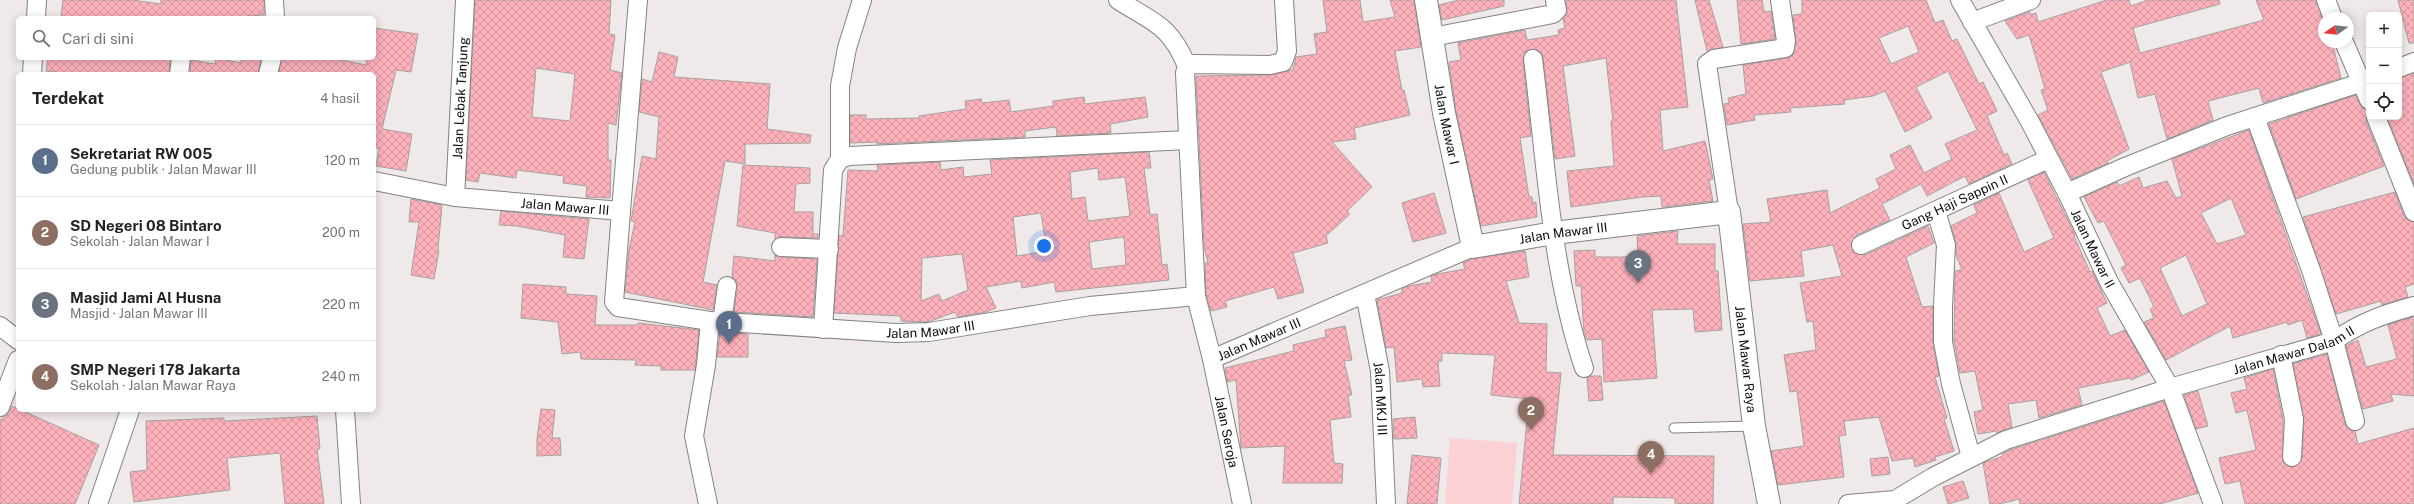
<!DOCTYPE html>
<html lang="id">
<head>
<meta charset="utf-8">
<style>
  :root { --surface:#fff; --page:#f2f2f2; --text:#222; --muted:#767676; --line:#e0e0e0; --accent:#236d76 }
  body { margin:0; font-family:"Public Sans",sans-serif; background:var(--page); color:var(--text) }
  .controls { position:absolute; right:12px; top:12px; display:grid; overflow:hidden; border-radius:6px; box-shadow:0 2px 10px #0003 }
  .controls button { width:36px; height:36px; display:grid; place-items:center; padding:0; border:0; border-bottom:1px solid var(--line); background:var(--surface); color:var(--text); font:20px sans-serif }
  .compass { position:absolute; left:2318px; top:12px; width:36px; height:36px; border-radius:50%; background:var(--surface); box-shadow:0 2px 10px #0003; rotate:256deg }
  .you { position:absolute; left:1044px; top:246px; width:14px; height:14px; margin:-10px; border:3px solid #fff; border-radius:50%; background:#1a73e8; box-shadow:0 0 0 6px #1a73e833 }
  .badge { display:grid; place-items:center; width:26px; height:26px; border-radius:50%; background:var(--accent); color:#fff; font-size:13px; font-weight:700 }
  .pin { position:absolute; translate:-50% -33px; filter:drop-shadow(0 1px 2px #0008) }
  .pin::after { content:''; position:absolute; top:21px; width:14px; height:12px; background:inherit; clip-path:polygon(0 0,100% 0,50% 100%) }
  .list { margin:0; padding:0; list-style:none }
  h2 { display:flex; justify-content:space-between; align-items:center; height:52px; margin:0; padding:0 16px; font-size:17px }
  h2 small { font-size:13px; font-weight:400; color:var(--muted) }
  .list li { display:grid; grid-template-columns:26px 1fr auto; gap:12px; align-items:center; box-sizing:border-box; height:72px; padding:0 16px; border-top:1px solid var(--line) }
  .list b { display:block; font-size:15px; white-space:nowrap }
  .list p { margin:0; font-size:13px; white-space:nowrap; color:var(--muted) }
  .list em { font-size:13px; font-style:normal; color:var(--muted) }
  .icon { flex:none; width:22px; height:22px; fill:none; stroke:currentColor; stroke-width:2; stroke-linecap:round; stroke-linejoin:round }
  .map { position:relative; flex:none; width:2414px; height:504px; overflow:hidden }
  .search { position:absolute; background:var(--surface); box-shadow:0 2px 10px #0003; left:16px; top:16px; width:360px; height:44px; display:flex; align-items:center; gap:10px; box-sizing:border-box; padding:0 14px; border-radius:6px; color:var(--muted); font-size:15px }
  .panel { position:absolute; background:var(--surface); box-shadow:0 2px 10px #0003; left:16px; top:72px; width:360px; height:340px; border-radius:6px }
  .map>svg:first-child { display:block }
  .grass { fill:#fcd1d5 }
  .building { fill:url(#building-cross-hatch); stroke:#a6a0a0; fill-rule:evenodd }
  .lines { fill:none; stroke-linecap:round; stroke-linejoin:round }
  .service-casing { stroke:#878182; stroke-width:11 }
  .minor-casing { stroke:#878182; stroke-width:20 }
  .tertiary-casing { stroke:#878182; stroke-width:24 }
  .service { stroke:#fff; stroke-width:9 }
  .minor { stroke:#fff; stroke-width:18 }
  .tertiary { stroke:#fff; stroke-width:22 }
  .labels { text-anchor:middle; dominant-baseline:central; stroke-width:4; stroke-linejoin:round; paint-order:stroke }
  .street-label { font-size:13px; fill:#0d0b0c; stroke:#fff }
</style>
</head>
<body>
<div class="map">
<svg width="2414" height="504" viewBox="0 0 2414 504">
  <defs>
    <pattern id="building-cross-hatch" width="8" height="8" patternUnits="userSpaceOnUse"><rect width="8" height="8" fill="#fdb1ba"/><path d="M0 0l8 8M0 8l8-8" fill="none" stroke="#d8979f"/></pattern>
  </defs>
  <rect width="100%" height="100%" fill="#f0e9ea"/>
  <path class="grass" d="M1450 438 1517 443 1512 504H1445Z"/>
  <path class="building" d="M63 0H132L161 4V0H264V15L223 18H74L61 16Z
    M475 0H611L609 34 615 35 610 70 622 73 616 125 608 123V160H611L610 198 586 197 587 186 563 183 564 176 517 170 516 178 480 173 478 182 466 180ZM536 68 575 74 570 121 532 117Z
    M1323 0H1360L1363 22 1395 17 1390 0H1414L1421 47 1395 51 1402 91 1404 90 1410 115 1354 128 1356 139 1332 142 1372 187 1347 211 1350 214 1326 236 1328 243 1293 253 1304 292 1278 299 1274 287 1225 301 1227 307 1211 311 1206 294 1205 263 1208 262 1204 247 1196 76 1270 75 1293 70 1296 57 1317 54 1314 34 1327 32Z
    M1459 0H1504V6L1442 20 1439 5Z
    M1566 0H1676L1688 107 1660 110 1663 151 1705 141 1713 179 1709 180 1713 201 1662 207 1661 196 1642 197 1571 207 1567 171 1614 166 1611 121H1613L1606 58 1563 66 1575 156 1555 159 1543 58 1541 52 1532 49 1526 51 1523 60 1531 136 1520 138 1529 197H1532L1533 203 1536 202 1537 217 1481 226 1456 111 1449 62 1461 60 1458 43 1525 30 1527 40 1559 35 1558 30 1565 28 1563 19 1567 13Z
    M1695 0H1709L1723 47 1707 51Z
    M1737 0H1762L1764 12 1771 11 1775 39 1741 44Z
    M1802 0H1926L1935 23 1943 20 1952 41 1957 39 1979 84 1983 82 1997 111 1987 116 2004 155 2007 153 2012 164 1969 184 1965 176 1927 196 1921 184 1882 204 1890 220 1857 235 1851 244 1855 253 1865 255 1928 226 1934 243 1906 257 1922 307 1933 306V342L1939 376 1935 377 1947 418 1944 419 1954 451 1935 457 1936 460 1915 467 1913 458 1892 461 1879 417 1844 421 1846 435 1839 436 1844 477 1778 485 1771 451 1804 446 1797 391 1790 392 1784 355 1816 350 1813 321 1807 322 1800 283 1842 276 1833 245 1801 251 1804 276 1750 281 1743 224 1771 222 1767 199 1827 190 1830 213 1880 188 1876 179 1896 169 1890 155 1910 145 1924 173 1952 159 1945 144 1977 130 1948 71 1916 87 1932 118 1905 132 1885 91 1873 96 1844 100 1845 104 1790 108 1791 112 1754 115 1755 120 1727 125 1724 104 1729 103 1728 98 1746 94 1743 65 1787 58 1793 55 1796 42 1793 15 1802 14ZM1908 26 1919 52 1891 64 1879 38Z
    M2107 0H2129L2131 6 2148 0H2219L2220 4 2133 28 2140 53 2264 20 2256 0H2316L2324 23V42H2332L2341 78 2263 103 2259 88 2208 101 2213 120 2167 139 2155 94 2138 98 2130 62 2101 72 2129 149 2107 161 2108 163 2072 179 2038 115 2048 110 2041 90 2045 89 2029 35 2017 39 2005 21 2030 12V15L2036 13 2038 22Z
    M2398 0H2414V43H2409Z
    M374 28 418 34 411 72 396 70 382 129 412 134 406 171 376 166 379 148H374V74H293L279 72 282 58H332L366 65 367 58H374Z
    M659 52 678 57 674 77 770 84 767 129 811 135 810 143 745 144V164L725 161 703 282 717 285 713 310 625 292 629 250 635 222 631 221 642 156 656 159 659 117 639 112 642 79 652 82Z
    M48 58H170L169 74H71L46 71Z
    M216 58 241 63V58H261L258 74H190L191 60 215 64Z
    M2414 73V184L2387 117H2399V78Z
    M2356 95 2362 108 2368 110 2366 121 2384 166 2296 199 2269 124Z
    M1084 97 1085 104 1145 97 1148 117 1110 124 1111 133 1057 136 1056 127 1025 131V137L877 144V142L850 143V115H866V119L919 118V116L966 109 965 101 981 99 982 103 1009 100 1011 112 1053 106V101Z
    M2249 130 2321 334 2307 338 2302 320 2288 325 2287 322 2233 338 2230 326 2166 360 2144 322 2154 318 2150 309 2154 307 2140 278 2129 283 2121 268 2126 265 2104 221 2098 223 2084 197 2117 182 2119 186 2139 177 2143 188 2167 181 2176 198 2182 196 2172 159ZM2231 198 2246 235 2217 244 2201 213ZM2186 255 2207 304 2182 316 2160 268Z
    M1149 152 1151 168H1144L1150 215 1157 214 1162 265 1167 264 1169 280 1056 292 1054 282 1022 288 1021 281 986 287 996 308 986 312 958 317 955 312 928 322 901 321V316L834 313 839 235 843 236 848 170 878 171 877 165 940 162 941 170 963 167 964 177 992 174 990 160ZM1098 168 1099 180 1125 177 1130 216 1088 221 1085 197 1072 199 1070 172ZM1041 213 1047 251 1017 256 1013 217ZM1124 237 1126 265 1092 269 1089 242ZM962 254 968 290 942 301 939 294 921 301 922 258Z
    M743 165 810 168V183L796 184 794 212H813V234H818V238L781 237 775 239V233L737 226Z
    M2044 172 2075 235 2074 236 2090 272 2092 271 2107 303 2097 308 2110 336 2125 330 2149 372 2131 380 2130 378 2078 388 2082 405 2039 418 2036 400 2008 404 2012 427 1997 433 1996 431 1978 434 1974 412 1983 410 1975 371 1960 373 1954 341 1955 271 1962 270 1956 255V242L1951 226 1977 213 1974 205 1999 193 2024 252 2054 238 2028 180Z
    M2395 192 2404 216 2408 220 2414 222V284L2405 287 2408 297 2382 305 2381 301 2336 314 2303 217Z
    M1434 193 1446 233 1413 242 1402 203Z
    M411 199 442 205 438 249 439 250 434 279 411 275 419 222H409Z
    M501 211 589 219 584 259 563 257 565 235 517 226 499 225Z
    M1678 231 1677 244H1715V271H1718L1722 330 1695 332 1693 309 1652 310 1657 378 1604 382 1602 339 1587 340 1584 332 1581 286H1576L1574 251 1595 250V257H1638L1637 236Z
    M1525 251 1529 277 1506 281 1519 323 1547 324 1546 372 1561 373 1553 455 1714 456 1713 504H1675V498L1613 497V504H1519L1529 399 1491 395 1495 355 1442 353V361H1438L1440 386 1423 387 1422 379 1397 382 1394 347 1386 348 1377 300 1402 293V289L1409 286 1432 282 1431 276 1437 274 1465 269 1463 263 1472 259Z
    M775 255 781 257 817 259 813 317 734 312 737 287V282L732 277 734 256 775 261Z
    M523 284 566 287V294L597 296 595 325H638V323L699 330 695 370H661V366L635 365 636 360 581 359 580 352 562 354 558 322 521 318Z
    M2413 317 2414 396 2391 394 2393 401 2363 409 2346 346 2358 340 2366 367 2397 359 2388 325Z
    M1345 326 1352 360 1344 361 1352 395H1348L1351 417 1330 420 1334 463 1343 464 1342 483H1283L1285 446 1241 448 1236 380 1227 382 1225 368 1294 351 1293 345 1326 337 1325 330Z
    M720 332 748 334V357H717Z
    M2327 354 2345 424 2348 429 2355 431 2358 444 2414 428V504H2245L2240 481 2225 484 2219 458 2256 450 2247 410 2236 413 2231 393 2247 389 2244 378 2273 369 2283 420V461L2287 466H2296L2302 458 2304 420 2293 364Z
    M1590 376H1601L1603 400 1589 401 1587 378Z
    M2198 391 2208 426 2196 429 2184 395Z
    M2164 401 2198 493 2160 504H2020L2019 499 2000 504H1990L1983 463 2003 456 2002 454 2010 450Z
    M12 406 99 445 75 504H0V420L7 415Z
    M541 409 555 410 552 438H560L561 455 537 456V439Z
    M317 416 320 449H317L324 504H285L280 453 227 458 230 490 134 502 130 472 147 470 146 421 224 418V421Z
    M1415 417 1417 438 1394 439 1393 419Z
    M1412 455 1441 458 1437 504H1407Z
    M1888 457 1890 474 1872 476 1870 459Z
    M1963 481 1969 498 1948 504 1943 487Z"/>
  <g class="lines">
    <g class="service-casing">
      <path id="service" d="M1674 428 1754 426"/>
    </g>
    <g class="minor-casing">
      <g id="minor">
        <path d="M274 0 275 18"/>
        <path d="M1118 0C1154 23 1169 24 1187 66L1185 73 1196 296"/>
        <path id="s1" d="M1960 0 2029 120 2067 193 2109 282 2170 388 2213 504"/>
        <path d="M2326 0 2333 18"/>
        <path d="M36 18 37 0"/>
        <path d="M1972 22 2031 0"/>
        <path d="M1432 37 1553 14 1557 10 1555 0"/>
        <path d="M2344 42 2369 100"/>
        <path d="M1533 59C1546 162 1551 270 1584 368"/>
        <path d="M1187 66 1194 64 1270 65 1283 62 1287 51 1284 0"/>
        <path d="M2399 68 2414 62"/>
        <path d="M32 74 33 58"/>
        <path d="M179 74 181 58"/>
        <path d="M268 74 272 58"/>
        <path d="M2255 117 2311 270 2334 341 2355 421"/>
        <path d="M2376 117 2414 212"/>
        <path d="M840 159V86L847 48 862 0"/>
        <path id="s2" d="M374 181 455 197 621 211 614 302 618 307 710 321 896 333 929 332 1090 306 1196 296 1212 359 1473 247"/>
        <path d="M2067 193 2125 167 2227 126 2369 80"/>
        <path id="s3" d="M455 197 465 0"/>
        <path d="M621 211 638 0"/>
        <path d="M1936 211 1946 245 1943 306V342L1951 384 1971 457"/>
        <path d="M1729 212 1707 64 1714 59 1785 48 1786 41 1780 0"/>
        <path id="s4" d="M1861 245 2048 159"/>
        <path d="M781 247 829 249"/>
        <path id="s5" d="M1365 294 1380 371 1386 504"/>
        <path d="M722 322 727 286"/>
        <path d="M0 326 18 340"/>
        <path d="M823 329 833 170 840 159 849 156 1188 140"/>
        <path d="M2281 355 2294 419 2292 457"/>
        <path id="s6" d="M1212 359 1242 504"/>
        <path d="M0 407 18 360"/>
        <path d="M345 410 351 504"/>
        <path d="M98 504 130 410"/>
        <path d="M708 504 694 436 706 365 710 321"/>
        <path id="s7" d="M1848 504 1895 500 1933 477 2006 440 2170 388 2334 341C2361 322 2382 315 2414 306"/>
      </g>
    </g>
    <g class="tertiary-casing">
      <g id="tertiary">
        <path id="s8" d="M1426 0 1444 113 1473 247 1554 233 1729 212 1754 426 1769 504"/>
      </g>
    </g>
    <use href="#service" class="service"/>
    <use href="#minor" class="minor"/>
    <use href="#tertiary" class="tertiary"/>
  </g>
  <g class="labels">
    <g class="street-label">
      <text stroke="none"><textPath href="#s3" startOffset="99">Jalan Lebak Tanjung</textPath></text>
      <text stroke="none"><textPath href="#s8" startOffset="126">Jalan Mawar I</textPath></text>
      <text stroke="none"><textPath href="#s4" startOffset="103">Gang Haji Sappin II</textPath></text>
      <text stroke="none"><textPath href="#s2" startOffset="193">Jalan Mawar III</textPath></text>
      <text stroke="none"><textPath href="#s8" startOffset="343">Jalan Mawar III</textPath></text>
      <text stroke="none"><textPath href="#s1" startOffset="282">Jalan Mawar II</textPath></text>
      <text stroke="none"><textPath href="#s2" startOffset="661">Jalan Mawar III</textPath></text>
      <text stroke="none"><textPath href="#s2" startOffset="1045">Jalan Mawar III</textPath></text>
      <text stroke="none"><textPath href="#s7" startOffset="475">Jalan Mawar Dalam II</textPath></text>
      <text stroke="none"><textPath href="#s8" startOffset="658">Jalan Mawar Raya</textPath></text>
      <text stroke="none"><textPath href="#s5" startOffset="106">Jalan MKJ III</textPath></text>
      <text stroke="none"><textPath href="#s6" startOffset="74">Jalan Seroja</textPath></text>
    </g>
  </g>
</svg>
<div class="controls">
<button>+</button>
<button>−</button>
<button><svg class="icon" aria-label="locate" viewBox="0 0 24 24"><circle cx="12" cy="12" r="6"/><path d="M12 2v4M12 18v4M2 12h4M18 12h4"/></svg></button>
</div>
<svg class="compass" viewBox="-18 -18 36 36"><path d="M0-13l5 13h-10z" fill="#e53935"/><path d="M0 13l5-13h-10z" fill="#767676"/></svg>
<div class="you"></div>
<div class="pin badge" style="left:729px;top:344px;background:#5c6f8a">1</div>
<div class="pin badge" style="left:1531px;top:430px;background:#8d6e63">2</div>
<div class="pin badge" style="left:1638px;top:283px;background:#6b7280">3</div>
<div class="pin badge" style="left:1651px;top:474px;background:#8d6e63">4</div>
<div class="search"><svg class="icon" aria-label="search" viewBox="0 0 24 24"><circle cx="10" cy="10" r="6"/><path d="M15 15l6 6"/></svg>Cari di sini</div>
<section class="panel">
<h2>Terdekat<small>4 hasil</small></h2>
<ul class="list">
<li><span class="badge" style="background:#5c6f8a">1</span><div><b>Sekretariat RW 005</b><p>Gedung publik · Jalan Mawar III</p></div><em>120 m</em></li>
<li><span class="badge" style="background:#8d6e63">2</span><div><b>SD Negeri 08 Bintaro</b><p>Sekolah · Jalan Mawar I</p></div><em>200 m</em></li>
<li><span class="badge" style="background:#6b7280">3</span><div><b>Masjid Jami Al Husna</b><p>Masjid · Jalan Mawar III</p></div><em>220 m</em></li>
<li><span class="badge" style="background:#8d6e63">4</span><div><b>SMP Negeri 178 Jakarta</b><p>Sekolah · Jalan Mawar Raya</p></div><em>240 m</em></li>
</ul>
</section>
</div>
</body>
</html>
